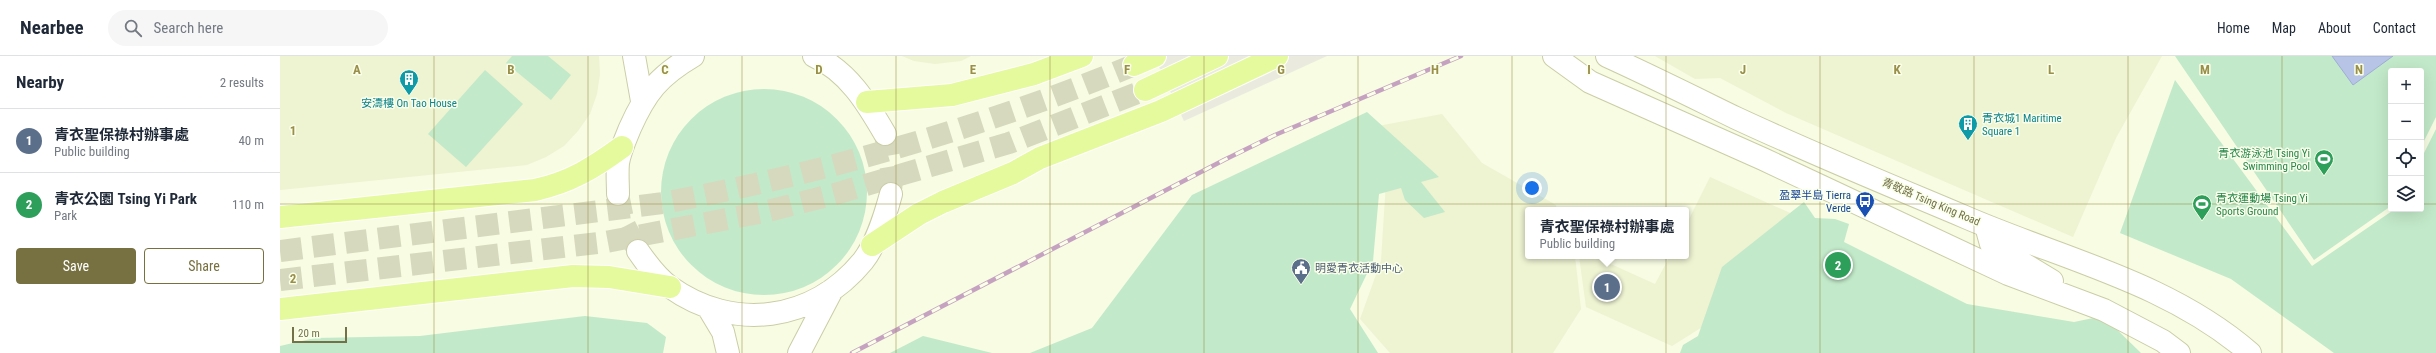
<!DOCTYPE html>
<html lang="en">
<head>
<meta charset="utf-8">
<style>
  :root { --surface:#fff; --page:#f6f6f7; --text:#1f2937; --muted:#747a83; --line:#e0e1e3; --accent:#777040 }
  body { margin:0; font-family:"Roboto Condensed","Noto Sans TC",sans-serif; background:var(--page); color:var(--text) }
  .controls { position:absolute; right:12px; top:12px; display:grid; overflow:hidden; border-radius:4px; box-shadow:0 4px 16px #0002 }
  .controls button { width:36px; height:36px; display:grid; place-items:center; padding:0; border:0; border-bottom:1px solid var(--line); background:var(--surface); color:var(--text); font:20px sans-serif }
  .scale { position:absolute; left:12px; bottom:10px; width:55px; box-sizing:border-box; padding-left:4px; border:2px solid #73714a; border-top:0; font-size:11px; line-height:14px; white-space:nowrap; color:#73714a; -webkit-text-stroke:3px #faffe9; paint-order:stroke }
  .you { position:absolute; left:1252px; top:132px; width:14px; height:14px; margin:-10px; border:3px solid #fff; border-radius:50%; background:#1a73e8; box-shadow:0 0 0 6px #1a73e833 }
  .badge { display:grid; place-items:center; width:26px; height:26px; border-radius:50%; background:var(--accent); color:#fff; font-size:13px; font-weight:700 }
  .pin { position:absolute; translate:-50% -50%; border:2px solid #fff; box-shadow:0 1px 4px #0006 }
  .popup { position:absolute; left:1245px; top:151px; width:164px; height:52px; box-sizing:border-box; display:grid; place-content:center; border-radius:4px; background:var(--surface); filter:drop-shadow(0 1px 3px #0005); font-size:13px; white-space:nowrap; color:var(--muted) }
  .popup b { font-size:15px; color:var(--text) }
  .popup::after { content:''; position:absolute; left:50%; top:100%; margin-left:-8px; border:8px solid transparent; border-top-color:var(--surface) }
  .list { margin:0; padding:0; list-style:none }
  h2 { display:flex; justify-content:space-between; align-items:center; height:52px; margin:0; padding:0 16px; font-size:17px }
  h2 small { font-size:13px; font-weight:400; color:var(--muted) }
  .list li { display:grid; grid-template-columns:26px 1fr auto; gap:12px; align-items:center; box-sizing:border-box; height:64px; padding:0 16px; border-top:1px solid var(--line) }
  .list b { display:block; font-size:15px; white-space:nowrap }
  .list p { margin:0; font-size:13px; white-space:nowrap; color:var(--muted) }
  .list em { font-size:13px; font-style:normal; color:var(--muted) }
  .actions { display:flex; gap:8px; padding:12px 16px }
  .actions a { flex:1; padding:9px 0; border:1px solid var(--accent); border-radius:4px; text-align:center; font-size:14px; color:var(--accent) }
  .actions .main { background:var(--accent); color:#fff }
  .icon { flex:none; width:22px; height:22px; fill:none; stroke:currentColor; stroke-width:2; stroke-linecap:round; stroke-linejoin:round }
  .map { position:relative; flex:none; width:2156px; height:297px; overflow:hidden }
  header { display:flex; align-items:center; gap:24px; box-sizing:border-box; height:56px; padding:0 20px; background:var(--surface); border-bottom:1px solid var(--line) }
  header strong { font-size:19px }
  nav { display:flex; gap:22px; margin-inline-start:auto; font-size:14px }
  .search { width:280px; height:36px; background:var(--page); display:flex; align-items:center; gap:10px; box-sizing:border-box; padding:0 14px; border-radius:22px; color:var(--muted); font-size:15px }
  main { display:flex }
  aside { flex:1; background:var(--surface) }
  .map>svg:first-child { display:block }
  .residential { fill:#eef3d2 }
  .industrial { fill:#eaebde }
  .green { fill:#c2e9c9 }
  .water { fill:#b8c4e5; stroke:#9fadd6 }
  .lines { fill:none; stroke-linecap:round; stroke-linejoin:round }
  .secondary-tunnel { stroke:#d6d9bd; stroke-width:22; stroke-dasharray:22 11; stroke-linecap:butt }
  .primary-tunnel { stroke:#d6d9bd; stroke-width:22; stroke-dasharray:22 11; stroke-linecap:butt }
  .secondary-casing { stroke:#cbcda5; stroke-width:24 }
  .primary-casing { stroke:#fff; stroke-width:24 }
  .secondary { stroke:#fff; stroke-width:22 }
  .primary { stroke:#e5f99d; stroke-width:22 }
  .rail-casing { stroke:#c5a2c0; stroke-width:4.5 }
  .rail { stroke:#faffe9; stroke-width:3; stroke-dasharray:9; stroke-linecap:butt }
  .grid { fill:none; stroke:#9a8f4a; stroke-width:1; stroke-opacity:0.55 }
  .labels { text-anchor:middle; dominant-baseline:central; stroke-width:3; stroke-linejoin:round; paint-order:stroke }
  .culture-label { font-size:11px; fill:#0d838f; stroke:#faffe9 }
  .leisure-label { font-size:11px; fill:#27864d; stroke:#faffe9; text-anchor:end }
  .transit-label { font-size:11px; fill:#164399; stroke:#faffe9; text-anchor:end }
  .street-label { font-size:11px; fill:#73714a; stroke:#faffe9 }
  .service-label { font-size:11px; fill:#4e5e75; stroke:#faffe9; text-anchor:start }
  .grid-label { font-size:13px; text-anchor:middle; font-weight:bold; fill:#9a8f4a; stroke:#faffe9; stroke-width:3; stroke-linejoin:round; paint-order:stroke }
</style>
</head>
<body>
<header>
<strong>Nearbee</strong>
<div class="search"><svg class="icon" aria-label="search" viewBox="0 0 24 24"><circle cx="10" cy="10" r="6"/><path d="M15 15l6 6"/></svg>Search here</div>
<nav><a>Home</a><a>Map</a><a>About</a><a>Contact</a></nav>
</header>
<main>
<aside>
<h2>Nearby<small>2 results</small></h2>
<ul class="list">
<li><span class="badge" style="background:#5c6f8a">1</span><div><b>青衣聖保祿村辦事處</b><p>Public building</p></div><em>40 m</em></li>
<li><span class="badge" style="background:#2e9e5b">2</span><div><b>青衣公園 Tsing Yi Park</b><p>Park</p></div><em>110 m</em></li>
</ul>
<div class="actions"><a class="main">Save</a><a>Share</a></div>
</aside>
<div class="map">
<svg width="2156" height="297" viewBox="0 0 2156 297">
  <rect width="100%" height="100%" fill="#f7fce3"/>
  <path class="residential" d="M0 0H319L320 18 317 38 310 58 298 75 284 90 266 101 247 109 0 134Z
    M622 0H691L681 5 655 8 634 5Z
    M1375 0H1882L1836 82 1793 181 1506 57 1440 22 1415 23Z
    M1162 58 1202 107 1276 149 1277 154H1248V200H1295L1301 253 1273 297H1110L1080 263 1101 205 1106 126 1098 70Z
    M1430 121 1517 160 1486 231 1392 290 1306 251 1299 200H1313L1375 228 1390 200H1406V169Z"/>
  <path class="industrial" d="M874 0H1047L904 65Z"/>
  <path class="green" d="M232 0H268L291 19 271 44 226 7Z
    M1895 0H2156V61L2141 91V15H2111V150L2034 204Z
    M205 14 243 48 186 111 148 78Z
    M1895 24 2032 210 2115 153H2141V103L2156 73V297H2054L1951 223 1840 177Z
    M381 136a103 103 0 1 1 206 0a103 103 0 1 1-206 0Z
    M1087 56 1159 121 1141 126 1165 156 1144 162 1125 144 1121 132 1099 138 1093 205 1070 253 1098 297H750L812 272 912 139Z
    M1524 146 1535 162 1555 163 1569 168 1564 186 1687 248 1794 266 1823 260 1861 297H1400L1403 289 1418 280 1442 211Z
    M305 260 367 267 386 281 383 297H0V290L35 282 140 280Z
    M643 280 712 297H610Z"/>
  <path class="water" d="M2052 0H2113L2073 29Z"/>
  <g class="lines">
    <path class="secondary-tunnel" d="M605 78 612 119 611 138
      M338 138 344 168 358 195"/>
    <path class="primary-tunnel" d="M0 195 383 147C544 117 702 72 854 9
      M0 224 326 186 484 156 555 138 729 87 865 34"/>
    <g class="secondary-casing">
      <path id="secondary" d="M354 0 362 45
        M534 0C568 15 587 47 605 78
        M1274 0 1310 26 1483 103 1728 218 1824 254 1883 285 1899 297
        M1327 0C1371 20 1413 41 1456 62 1531 97 1609 129 1685 161 1782 203 1888 226 1970 297
        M338 138C338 128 337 117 338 107 340 95 345 84 350 72 366 36 379 20 413 0
        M1706 170 1711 188 1772 225
        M358 195C367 208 377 222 390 231 453 276 533 266 583 205 597 187 605 160 611 138
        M428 251 443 276 448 297
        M519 297 552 234"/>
    </g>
    <g class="primary-casing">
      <path id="primary" d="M854 9 875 0
        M865 34 937 0
        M587 46 672 39 754 18 802 0
        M0 161 255 134C291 126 313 112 342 91
        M592 189 639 158 663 146 733 117 760 102 881 55 997 0
        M0 253 293 220 329 221 390 231"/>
    </g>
    <use href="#secondary" class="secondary"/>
    <use href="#primary" class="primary"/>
    <g class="rail-casing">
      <path id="rail" d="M572 297 944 104 995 79 1181 0"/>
    </g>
    <use href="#rail" class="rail"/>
  </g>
  <path class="grid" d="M154 0V297M308 0V297M462 0V297M616 0V297M770 0V297M924 0V297M1078 0V297M1232 0V297M1386 0V297M1540 0V297M1694 0V297M1848 0V297M2002 0V297M0 148H2111M2141 148H2156"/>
  <defs>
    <g id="building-pin" transform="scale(1)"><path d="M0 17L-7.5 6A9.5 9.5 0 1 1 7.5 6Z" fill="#0f9aa8" stroke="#faffe9"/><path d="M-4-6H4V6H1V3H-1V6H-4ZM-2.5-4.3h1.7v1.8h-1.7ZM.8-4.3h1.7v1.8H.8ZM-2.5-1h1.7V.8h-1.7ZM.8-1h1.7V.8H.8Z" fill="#fff"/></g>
    <g id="stadium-pin" transform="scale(1)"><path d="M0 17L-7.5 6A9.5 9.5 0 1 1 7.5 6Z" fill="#2e9e5b" stroke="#faffe9"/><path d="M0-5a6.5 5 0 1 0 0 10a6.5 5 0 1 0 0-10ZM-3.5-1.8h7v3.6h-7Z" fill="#fff"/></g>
    <g id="bus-pin" transform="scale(1)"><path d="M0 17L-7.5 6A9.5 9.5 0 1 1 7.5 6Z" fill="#1a4fb4" stroke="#faffe9"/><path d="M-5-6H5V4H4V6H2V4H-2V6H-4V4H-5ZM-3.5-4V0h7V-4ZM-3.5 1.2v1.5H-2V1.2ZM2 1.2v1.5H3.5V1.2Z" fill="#fff"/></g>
    <g id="civic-pin" transform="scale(1)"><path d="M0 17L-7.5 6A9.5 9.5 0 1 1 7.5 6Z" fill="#5c6f8a" stroke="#faffe9"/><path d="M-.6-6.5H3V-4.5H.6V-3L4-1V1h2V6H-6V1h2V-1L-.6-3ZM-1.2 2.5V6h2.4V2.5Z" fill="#fff"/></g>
  </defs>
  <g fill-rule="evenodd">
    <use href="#building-pin" x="129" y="23"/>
    <use href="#building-pin" x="1688" y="68"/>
    <use href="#stadium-pin" x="2044" y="103"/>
    <use href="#bus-pin" x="1585" y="145"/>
    <use href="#stadium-pin" x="1922" y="148"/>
    <use href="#civic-pin" x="1021" y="212"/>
  </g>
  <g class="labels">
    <g class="culture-label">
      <text x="129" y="47">安濤樓 On Tao House</text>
      <text x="1702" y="62" text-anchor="start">青衣城1 Maritime<tspan x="1702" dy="13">Square 1</tspan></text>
    </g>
    <g class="leisure-label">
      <text x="2030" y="97">青衣游泳池 Tsing Yi<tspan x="2030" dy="13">Swimming Pool</tspan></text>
      <text x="1936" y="142" text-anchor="start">青衣運動場 Tsing Yi<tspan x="1936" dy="13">Sports Ground</tspan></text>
    </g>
    <g class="transit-label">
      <text x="1571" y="139">盈翠半島 Tierra<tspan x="1571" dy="13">Verde</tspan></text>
    </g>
    <g class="street-label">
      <text transform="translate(1651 146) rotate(23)">青敬路 Tsing King Road</text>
    </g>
    <g class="service-label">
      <text x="1035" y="212">明愛青衣活動中心</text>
    </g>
  </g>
  <g class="grid-label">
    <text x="77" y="18">A</text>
    <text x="231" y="18">B</text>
    <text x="385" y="18">C</text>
    <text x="539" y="18">D</text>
    <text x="693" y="18">E</text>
    <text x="847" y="18">F</text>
    <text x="1001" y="18">G</text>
    <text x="1155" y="18">H</text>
    <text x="1309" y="18">I</text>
    <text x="1463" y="18">J</text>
    <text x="1617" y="18">K</text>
    <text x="1771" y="18">L</text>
    <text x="1925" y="18">M</text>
    <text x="2079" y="18">N</text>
    <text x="13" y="79">1</text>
    <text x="13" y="227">2</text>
  </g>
</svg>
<div class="controls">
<button>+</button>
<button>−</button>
<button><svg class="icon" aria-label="locate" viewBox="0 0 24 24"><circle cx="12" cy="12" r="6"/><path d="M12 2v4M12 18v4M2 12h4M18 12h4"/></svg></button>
<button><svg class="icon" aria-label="layers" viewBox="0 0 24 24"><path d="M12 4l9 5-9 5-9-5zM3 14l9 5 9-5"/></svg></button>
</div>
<div class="scale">20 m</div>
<div class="you"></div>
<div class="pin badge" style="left:1327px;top:231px;background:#5c6f8a">1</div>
<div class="popup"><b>青衣聖保祿村辦事處</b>Public building</div>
<div class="pin badge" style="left:1558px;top:209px;background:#2e9e5b">2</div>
</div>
</main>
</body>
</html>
